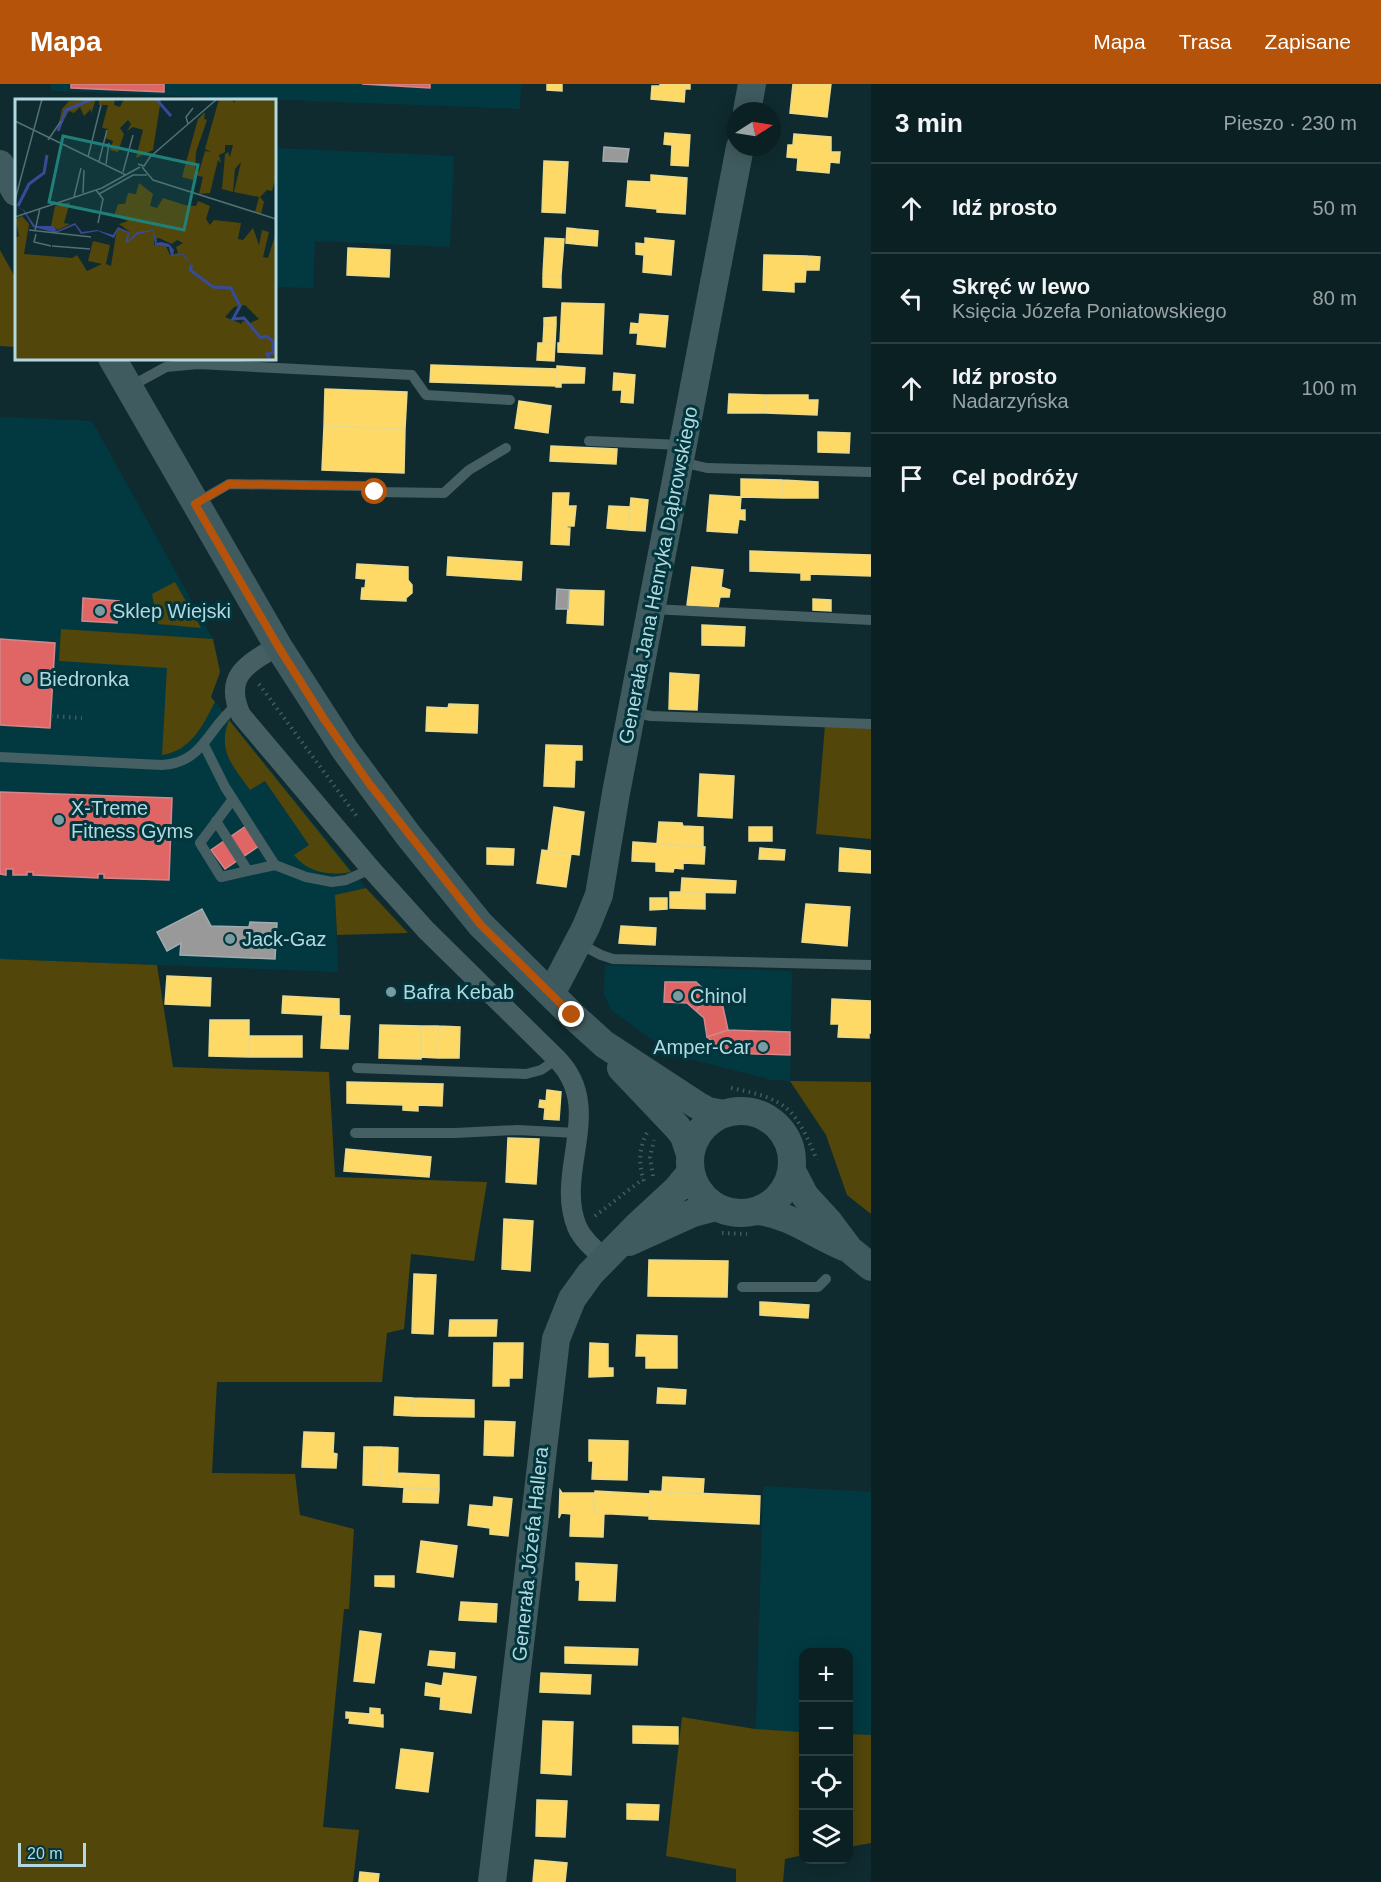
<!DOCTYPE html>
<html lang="pl">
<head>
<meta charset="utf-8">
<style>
  :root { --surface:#0b2023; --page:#192d30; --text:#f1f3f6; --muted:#9aa3a6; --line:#2b3e41; --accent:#b45309 }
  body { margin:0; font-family:Helvetica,sans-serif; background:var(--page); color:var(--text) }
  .controls { position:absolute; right:18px; bottom:18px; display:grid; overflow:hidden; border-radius:12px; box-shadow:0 3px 15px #0003 }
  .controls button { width:54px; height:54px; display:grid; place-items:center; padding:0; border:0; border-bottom:2px solid var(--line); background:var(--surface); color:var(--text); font:30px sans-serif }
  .compass { position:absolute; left:727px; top:18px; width:54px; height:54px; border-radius:50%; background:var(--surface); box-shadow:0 3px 15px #0003; rotate:78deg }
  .scale { position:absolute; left:18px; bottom:15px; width:68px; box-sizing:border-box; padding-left:6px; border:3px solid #b2d9e1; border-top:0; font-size:16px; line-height:21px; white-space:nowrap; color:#b2d9e1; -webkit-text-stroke:4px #02353c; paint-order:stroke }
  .stop { position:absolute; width:18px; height:18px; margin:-14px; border:4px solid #b45309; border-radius:50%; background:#fff }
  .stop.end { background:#b45309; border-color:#fff; box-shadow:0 2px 6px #0008 }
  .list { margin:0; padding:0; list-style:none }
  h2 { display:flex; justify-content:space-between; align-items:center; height:78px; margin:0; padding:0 24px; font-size:26px }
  h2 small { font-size:20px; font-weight:400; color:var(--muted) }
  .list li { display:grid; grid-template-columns:39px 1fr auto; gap:18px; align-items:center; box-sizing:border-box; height:90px; padding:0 24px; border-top:2px solid var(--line) }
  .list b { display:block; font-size:22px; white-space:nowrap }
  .list p { margin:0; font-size:20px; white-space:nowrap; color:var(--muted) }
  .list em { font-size:20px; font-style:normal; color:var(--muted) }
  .icon { flex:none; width:33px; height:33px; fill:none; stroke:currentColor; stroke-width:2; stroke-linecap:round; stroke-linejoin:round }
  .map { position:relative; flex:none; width:871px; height:1798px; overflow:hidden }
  header { display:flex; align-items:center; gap:36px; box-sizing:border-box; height:84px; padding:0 30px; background:var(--accent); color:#fff }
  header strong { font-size:28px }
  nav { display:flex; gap:33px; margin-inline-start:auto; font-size:21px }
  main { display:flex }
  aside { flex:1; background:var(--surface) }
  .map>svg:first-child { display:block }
  .built { fill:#023941 }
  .green { fill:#52460b }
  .homes { fill:#ffd966; stroke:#e8d98b; stroke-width:1.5 }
  .shops { fill:#e06666; stroke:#d2888b; stroke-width:1.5 }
  .industry { fill:#999; stroke:#a0acaf; stroke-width:1.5 }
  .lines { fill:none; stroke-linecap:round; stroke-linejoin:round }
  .path { stroke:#445c60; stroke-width:4; stroke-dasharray:1.5 4.5; stroke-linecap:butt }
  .lane { stroke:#455f63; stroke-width:10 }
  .street { stroke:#455f63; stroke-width:20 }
  .secondary { stroke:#405b5f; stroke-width:28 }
  .route { stroke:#b45309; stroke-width:8 }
  .poi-dot { fill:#799ca3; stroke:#02353c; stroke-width:2 }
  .labels { text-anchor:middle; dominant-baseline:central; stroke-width:6; stroke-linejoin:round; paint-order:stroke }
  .street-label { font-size:20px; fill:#b2d9e1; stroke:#02353c }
  .poi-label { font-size:20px; fill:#b2d9e1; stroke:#02353c; text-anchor:start }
  .inset-river { fill:none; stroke:#374b97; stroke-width:3 }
  .inset-road { fill:none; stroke:#507176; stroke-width:1.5 }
  .view { fill:#1f807a; fill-opacity:0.15; stroke:#1f807a; stroke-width:3 }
  .inset-edge { fill:none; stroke:#b2d9e1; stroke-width:3 }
</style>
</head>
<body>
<header>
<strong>Mapa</strong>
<nav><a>Mapa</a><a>Trasa</a><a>Zapisane</a></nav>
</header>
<main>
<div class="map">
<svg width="871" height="1798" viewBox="0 0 871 1798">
  <rect width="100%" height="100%" fill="#0f2b2f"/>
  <path class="built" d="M51 0H521L520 25 51 7Z
    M275 64 454 72 450 163 315 157 313 204 275 203Z
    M0 333 92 337 213 555 220 588 211 613 366 804 335 811 338 888 0 875Z
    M605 881 792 887 790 997 772 996 674 971 611 926 604 910Z
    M763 1402 871 1408V1651L849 1650 848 1568H804L803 1648 756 1645Z"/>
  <path class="green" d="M0 166 16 195V263L0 262Z
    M175 498 201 544 158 540 152 510Z
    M61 545 213 555 220 588 211 613 215 618C203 641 191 667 162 671L167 584 59 577Z
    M229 636 351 788C330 792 308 789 294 771L309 761 265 697 250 706C233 682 217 667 229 636Z
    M825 641 871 643V755L816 750Z
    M366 804 408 849 337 851 335 811Z
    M0 875 157 881 173 983 329 988 335 1093 487 1098 474 1177 411 1170 404 1245 387 1249 382 1298H217L212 1389 295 1390 300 1431 354 1445 349 1525H344L323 1743 359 1746 353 1798H0Z
    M790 997 871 998V1130L847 1111 826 1051Z
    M682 1633 755 1645 803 1648V1771L785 1775 783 1798H736V1785L666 1772Z
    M849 1650 871 1651V1759L849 1763Z"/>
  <path class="homes" d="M547 0H562V7L547 6Z
    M660 0H690V5H685L684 18 651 15 652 2H660Z
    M793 0H831L827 33 790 29Z
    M665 49 690 51 688 82 671 81 672 61 664 60Z
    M794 50 831 53V68H840L839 79 830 78 829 89 797 86 798 74 787 73 788 61H793Z
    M544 77 568 78 565 129 542 128Z
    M651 91 687 94 685 130 657 128V125L626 122 628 97 651 98Z
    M567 144 576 145 575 160 566 159Z
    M576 145 598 147 597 162 575 160Z
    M545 154 564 155 561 192 543 191Z
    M645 154 674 157 671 191 643 188 644 171 636 170V159L645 160Z
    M348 164 390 166 389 193 347 191Z
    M764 171 807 172 805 198H794V208L763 206Z
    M807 172 820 173 819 186H806Z
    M543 191 561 192V204L543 203Z
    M562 219 604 220 602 270 558 268V259H560Z
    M640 230 668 232 665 263 637 260 638 249H630L631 239 639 240Z
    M556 233V241H544V234Z
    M544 241H556L555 259H543Z
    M538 259H555L554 277 537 276Z
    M431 281 557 285 556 302 430 298Z
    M557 282 585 284 584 299H561V303H556Z
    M614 289 635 291 633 319 621 318 622 306H613Z
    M325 305 407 308 405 345 324 342Z
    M729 310 766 311V329H728Z
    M766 311H808V316H818L817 331 766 329Z
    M519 317 551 322 548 349 515 344Z
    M324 342 405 345 404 389 322 386Z
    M818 348 850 349 849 369 818 368Z
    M551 362 617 365 616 380 550 377Z
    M741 395 782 396V414L741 413Z
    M782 396 818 398V414H782Z
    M553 409H569L568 422H576L574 442H567V444H570L569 461 551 460Z
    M710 411 741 413 740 426H745V436L739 435 737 449 707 447Z
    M631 414 648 416 645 447 628 446Z
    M609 422 630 423 628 446 607 444Z
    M750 467 871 471V492L810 490V496H801V489L750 487Z
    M448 473 522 478 521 496 447 491Z
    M357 480 408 483V496L412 501V509L406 514V517L361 515 362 504H365L366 495 356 494Z
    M692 483 723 486 721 503 730 506 729 513H720L718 524 687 521Z
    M569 506 604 507 603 541 567 539Z
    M813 515 831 516V527L813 526Z
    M702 541 745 543 744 562 702 561Z
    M670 589 699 591 697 626 669 625Z
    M449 620 478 621 477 649 426 647 427 623 448 624Z
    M546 661 582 662V676H575L574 703 544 702Z
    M700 690 734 692 732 734 698 732Z
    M554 723 584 728 579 771 548 767Z
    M659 738 682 739 683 742 703 743V763L657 760Z
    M749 743H772V757H749Z
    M633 758 705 763 704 780 683 779V785L674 784 673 788 656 787V778L632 777Z
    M487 764 514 765 513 781 487 780Z
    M760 764 785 766 784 776 759 775Z
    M840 764 871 767V789L839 787Z
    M542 766 571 770 566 803 537 799Z
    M682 794 736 797 735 809 681 808Z
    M670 808H705V825L670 824Z
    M650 814H667V825L650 826Z
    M806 820 850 823 847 862 802 858Z
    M621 842 656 844 655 861 619 859Z
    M167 892 211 894 210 922 165 920Z
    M283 912 339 915V932L282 929Z
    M832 915 871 917V949H869V954L838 953 839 940H831Z
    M323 931 350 932 348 965 321 964Z
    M210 936H249V973L209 972Z
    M380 941 421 942V975L379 974Z
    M421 942H438L437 974 421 973Z
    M438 942 460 943 459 974H437Z
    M249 952H302V973H249Z
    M347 998 443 1000 442 1022 418 1021V1027L403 1026V1021L347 1019Z
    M547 1006 561 1008 559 1036 544 1035 545 1024 539 1023 540 1016 546 1017Z
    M508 1054 539 1055 536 1100 506 1098Z
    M346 1065 431 1073 429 1093 344 1087Z
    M504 1135 533 1137 530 1187 502 1185Z
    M649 1176 728 1177 727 1213 648 1212Z
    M414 1190 436 1191 433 1250 412 1249Z
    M760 1218 809 1221 808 1234 760 1231Z
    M450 1236H497L496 1252H449Z
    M637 1251 677 1252V1284H646V1272H636Z
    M494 1259H523L522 1294H509V1302H493Z
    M590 1259 608 1260V1284H613V1292L589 1293Z
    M658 1304 686 1306 685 1320 657 1319Z
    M395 1313 413 1314 412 1332 394 1331Z
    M413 1314 474 1316V1333L412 1332Z
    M485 1337 515 1338 513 1372 484 1371Z
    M304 1348 334 1349 333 1369 337 1370 336 1384 302 1383Z
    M589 1356 628 1357 627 1396 592 1395 593 1377H589Z
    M364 1363H382L380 1402 363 1401Z
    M382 1363 398 1364 397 1403 380 1402Z
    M397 1389 439 1391V1405L397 1403Z
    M663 1393 704 1395 703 1409 662 1408Z
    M404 1404 439 1406 438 1419 403 1418Z
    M560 1406 562 1409H594V1429L604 1430 603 1453 570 1452 571 1430 561 1429 559 1434Z
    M595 1407 650 1410 649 1432 594 1429Z
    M650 1407 760 1412 759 1440 649 1435Z
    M494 1413 512 1415 508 1452 490 1450V1444L468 1441 470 1421 493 1423Z
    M421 1457 457 1462 453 1493 417 1488Z
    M576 1479 617 1481 615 1517 579 1516 580 1496H576Z
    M375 1492H394V1503L375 1502Z
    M461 1518 497 1520 496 1538 459 1536Z
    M360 1547 381 1550 374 1599 354 1597Z
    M565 1563 638 1565 637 1581 565 1579Z
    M430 1567 455 1569 454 1584 428 1581Z
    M444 1589 476 1593 471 1629 440 1625 441 1613 425 1611 426 1599 442 1602Z
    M541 1589 591 1591 590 1610 540 1608Z
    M370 1624 380 1625V1631H383V1643L349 1639 350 1634H346V1628L370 1630Z
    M543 1637 573 1638 571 1691 541 1689Z
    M633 1642 678 1643V1660L633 1659Z
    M401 1665 433 1669 428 1708 396 1704Z
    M537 1716 567 1717 565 1753 536 1752Z
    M627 1720 659 1721 658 1736 627 1735Z
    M535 1776 567 1779 565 1798H533Z
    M360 1788 379 1790 378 1798H359Z"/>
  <path class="shops" d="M71 0H164V8L71 4Z
    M362 0H430V4Z
    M83 514 119 517 117 539 82 537Z
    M0 555 55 559 50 644 0 641Z
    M0 708 172 714 169 796 104 794V790H98V794L33 791V788H27V791H13V785H6V791L0 790Z
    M246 742 259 762 225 785 211 766Z
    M665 898H696L710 911 696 927 687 919 664 918Z
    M710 911 723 923 728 946 707 953 704 934 696 927Z
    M728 946 790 948V971L727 969 707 953Z"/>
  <path class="industry" d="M604 63 629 65 627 78 603 77Z
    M557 505 569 506 568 525H556Z
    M202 825 211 842 249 843 250 838 277 839 275 875 180 871 181 859 167 867 157 848Z"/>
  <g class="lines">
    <path class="path" d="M259 600 358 734
      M51 632 82 634
      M731 1004C787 1015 795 1024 817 1076
      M653 1092 650 1073 654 1056
      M644 1097C638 1080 639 1062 648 1047
      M595 1132 643 1095
      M722 1149 747 1150"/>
    <path class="lane" d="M131 302 166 283 198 280 412 291 426 311 510 316
      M589 357 681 361
      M681 378 707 384 871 388
      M198 418 229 400 364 402 375 408 444 409 469 386 506 364
      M652 525 871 536
      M632 628 651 632 871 640
      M204 661 225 703 275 781
      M0 673 162 681C204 679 208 643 236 622
      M233 715 200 759 221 793 275 781 306 793 332 798 346 796 371 785
      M216 737 248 787
      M578 859 601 871 613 875 871 881
      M357 984 526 990 541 986 557 975
      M355 1049H455L517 1046 577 1049
      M742 1203H818L826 1195"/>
    <path class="street" d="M278 562C247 580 223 592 241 631L371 785 426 846 557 975C606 1025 554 1087 577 1143 583 1156 594 1165 604 1174"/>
    <path class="secondary" d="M747 27 752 0
      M0 80 16 108
      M112 274 278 562 345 666 408 751 480 840 572 931 604 960 697 1021 708 1027 723 1030
      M551 910 586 843 599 811 616 709 740 63
      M621 984 677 1043 684 1052 690 1070
      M690 1078a51 51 0 1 1 102 0a51 51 0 1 1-102 0Z
      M792 1087 805 1112 828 1137 849 1165 871 1183
      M759 1127C790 1131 815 1151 844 1163
      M629 1158 693 1129 716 1123
      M492 1798 556 1255 572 1215 590 1190 637 1142 677 1105 691 1088"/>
  </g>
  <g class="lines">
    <path class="route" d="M375 408 364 402 229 400 195 420 278 562 324 635 368 698 480 840 572 931"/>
  </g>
  <g class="poi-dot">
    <circle cx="100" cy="527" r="6"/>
    <circle cx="27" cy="595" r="6"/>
    <circle cx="59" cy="736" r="6"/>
    <circle cx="230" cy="855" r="6"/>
    <circle cx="391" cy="908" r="6"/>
    <circle cx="678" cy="912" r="6"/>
    <circle cx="763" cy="963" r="6"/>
  </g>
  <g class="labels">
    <g class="street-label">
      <text transform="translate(658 491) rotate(-79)">Generała Jana Henryka Dąbrowskiego</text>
      <text transform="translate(530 1470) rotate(-84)">Generała Józefa Hallera</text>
    </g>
    <g class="poi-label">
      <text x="112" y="527">Sklep Wiejski</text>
      <text x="39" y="595">Biedronka</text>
      <text x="71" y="724">X-Treme<tspan x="71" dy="23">Fitness Gyms</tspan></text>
      <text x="242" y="855">Jack-Gaz</text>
      <text x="403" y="908">Bafra Kebab</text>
      <text x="690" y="912">Chinol</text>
      <text x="751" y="963" text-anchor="end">Amper-Car</text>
    </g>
  </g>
  <g transform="translate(15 15)">
    <rect width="261" height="261" fill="#0f2b2f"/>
    <path d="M81 0 76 15V10L69 17 65 8 59 14 54 12 42 33 47 10 54 2ZM84 0H100L99 6 105 8 109 0H146L138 51 121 59 128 31 118 28 112 32 116 25 113 21 105 29 109 35 103 53 95 51 98 42 90 39 93 30 87 29 93 6H84ZM204 0H217L219 4 221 0H261V78L257 92 252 91 245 98 249 103 246 115 240 113 244 98 219 93 226 63 220 70 218 93 207 90 210 55 213 53 215 58 218 46H210V53L204 56 206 64 203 61 195 94 184 95 188 78 180 76 178 81 167 78 183 20 190 13 189 20 192 21 181 53 180 72 184 73 190 52 196 53 190 50ZM124 84 138 95 135 107 142 109 148 99 170 106 181 107 183 102 195 107 191 120 195 126 199 121 226 124 223 140 228 141 238 129 244 146 247 131 254 133 248 158 253 159 261 134V261H0V139L4 137 0 120 7 117 14 125 9 155 57 159 62 156 72 172 87 165 73 162 78 142 95 146 91 165 96 167 102 129 115 133 104 125 113 122 99 117 103 105H110L113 94 121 95ZM144 139 157 145 162 141 168 144 161 148 163 154 155 156 151 147 139 146V140ZM230 206 244 220 235 224 227 222V225L210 218 219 208ZM55 103 49 124 55 125 43 131 36 127 40 107Z" fill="#52460b" fill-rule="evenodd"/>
    <path d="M0 107 9 111 20 127H38L42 132 60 124 67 133 82 131 98 136 103 128 114 133 113 142 122 133 138 131 142 142 141 144 146 143 154 145 159 151 158 156 169 155 177 167 174 170 175 164 168 156 156 157 154 148 140 146 138 132 123 135 114 143H110L113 134 103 130 99 139 83 132 66 135 60 126 41 134 18 128 8 111Z" fill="#374b97"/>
    <path class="inset-river" d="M141 0 156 17M43 32 51 11 78 0M3 107 14 85 29 74 32 56M177 166 175 171 198 188 216 189 225 207 218 220 229 219 246 239 251 237 258 242V254L252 255 255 261"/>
    <path class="inset-road" d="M0 22 111 76M173 25 171 18 178 9M33 41 46 22M73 58 86 6M84 62 92 31M91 65 94 44M123 65 129 67 135 58 202 0M127 68 138 81 261 120M108 73 118 36M81 91 88 100 83 124M68 94 69 71M84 95 118 76H132M59 98 66 69M0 101 27 0M0 118 87 89 125 68M14 131 76 138M20 132 25 109M21 135 19 143 36 147M37 147 75 150"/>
    <path class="view" d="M48 37 183 66 169 131 34 103Z"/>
    <rect width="261" height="261" class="inset-edge"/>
  </g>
</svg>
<div class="controls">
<button>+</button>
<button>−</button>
<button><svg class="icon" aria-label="locate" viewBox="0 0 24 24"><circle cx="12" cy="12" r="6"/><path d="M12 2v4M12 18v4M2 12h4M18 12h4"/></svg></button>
<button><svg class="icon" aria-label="layers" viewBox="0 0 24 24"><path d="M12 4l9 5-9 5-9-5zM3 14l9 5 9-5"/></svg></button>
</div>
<svg class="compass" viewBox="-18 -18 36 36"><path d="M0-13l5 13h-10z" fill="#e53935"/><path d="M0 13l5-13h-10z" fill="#9aa3a6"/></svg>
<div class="scale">20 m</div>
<div class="stop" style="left:375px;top:408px"></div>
<div class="stop end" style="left:572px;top:931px"></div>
</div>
<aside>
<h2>3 min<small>Pieszo · 230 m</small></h2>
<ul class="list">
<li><svg class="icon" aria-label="ahead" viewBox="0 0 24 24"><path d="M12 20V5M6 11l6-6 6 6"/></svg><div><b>Idź prosto</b></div><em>50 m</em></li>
<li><svg class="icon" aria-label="left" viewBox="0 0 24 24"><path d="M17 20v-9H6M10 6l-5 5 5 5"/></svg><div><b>Skręć w lewo</b><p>Księcia Józefa Poniatowskiego</p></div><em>80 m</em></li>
<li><svg class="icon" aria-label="ahead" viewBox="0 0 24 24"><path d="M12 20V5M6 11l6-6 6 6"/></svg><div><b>Idź prosto</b><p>Nadarzyńska</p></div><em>100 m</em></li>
<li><svg class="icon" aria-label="arrive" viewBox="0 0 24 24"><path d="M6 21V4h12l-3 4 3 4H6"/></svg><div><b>Cel podróży</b></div></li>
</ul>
</aside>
</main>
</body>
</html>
